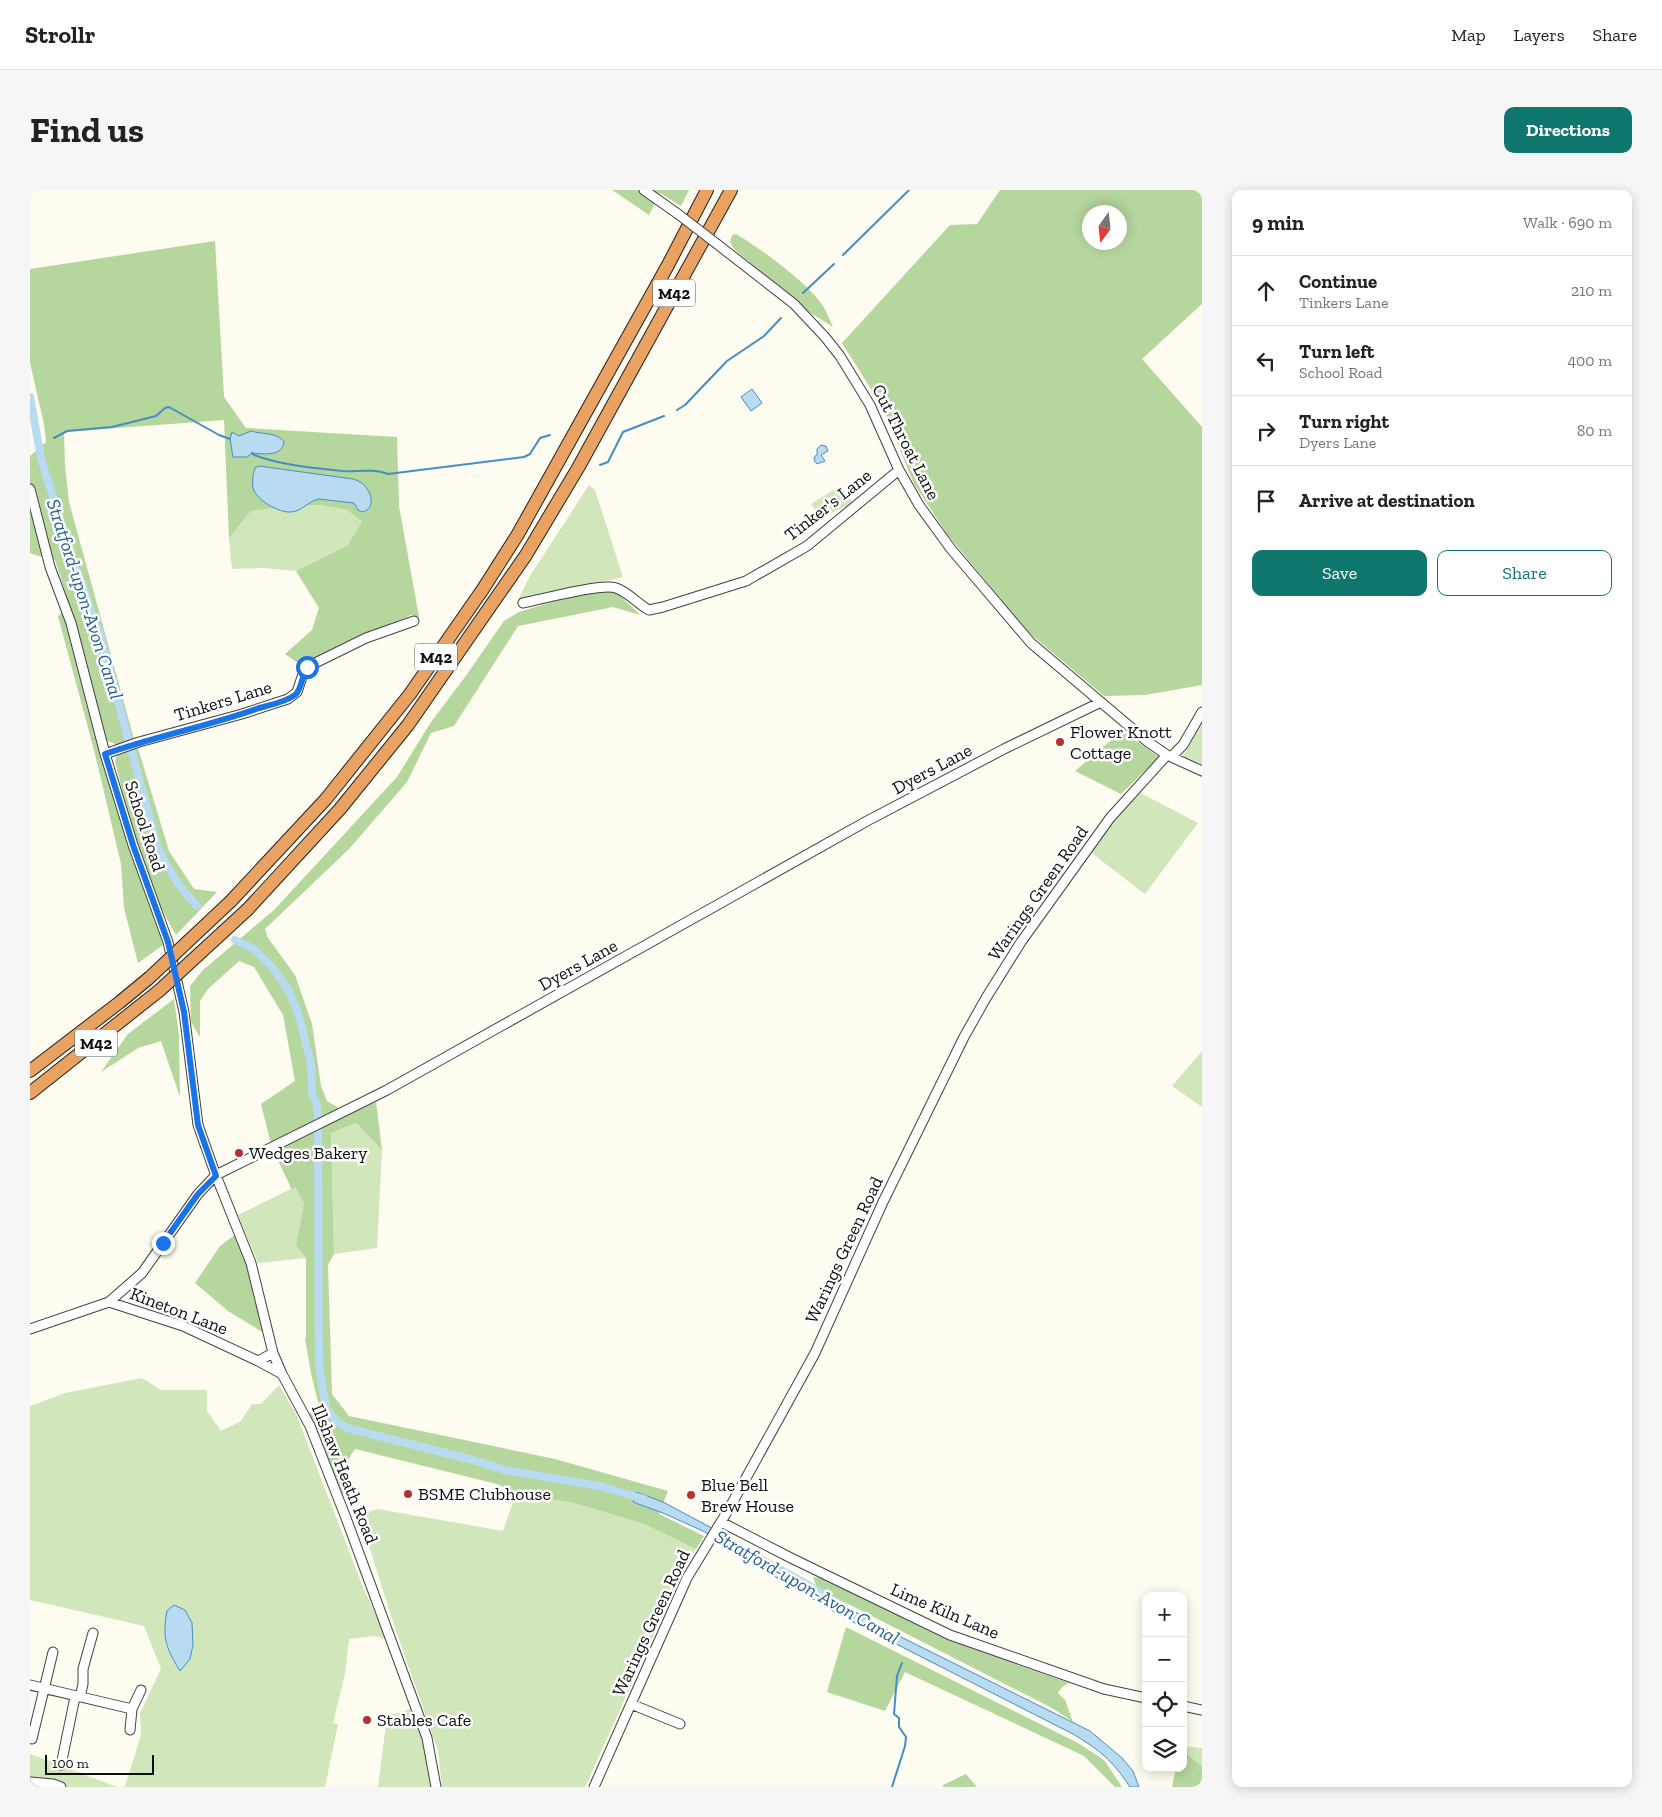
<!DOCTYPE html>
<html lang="en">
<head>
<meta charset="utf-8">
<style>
  :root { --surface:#fff; --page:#f6f6f6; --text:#222; --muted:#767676; --line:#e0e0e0; --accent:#0f766e }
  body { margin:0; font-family:"Zilla Slab",serif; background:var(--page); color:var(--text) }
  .controls { position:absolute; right:15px; bottom:15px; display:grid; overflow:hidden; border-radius:10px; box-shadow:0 2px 12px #0003 }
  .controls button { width:45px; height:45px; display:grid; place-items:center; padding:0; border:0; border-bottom:1px solid var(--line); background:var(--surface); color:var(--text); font:25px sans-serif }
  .compass { position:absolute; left:1052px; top:15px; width:45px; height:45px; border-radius:50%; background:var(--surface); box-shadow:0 2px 12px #0003; rotate:195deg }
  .scale { position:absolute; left:15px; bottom:12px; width:109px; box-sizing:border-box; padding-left:5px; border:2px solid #0e0e0e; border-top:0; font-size:14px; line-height:18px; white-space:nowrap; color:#0e0e0e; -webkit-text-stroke:4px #fff; paint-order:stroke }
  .stop { position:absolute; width:15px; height:15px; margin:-11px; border:4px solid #1a73e8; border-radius:50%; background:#fff }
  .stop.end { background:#1a73e8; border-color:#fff; box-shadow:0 1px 5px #0008 }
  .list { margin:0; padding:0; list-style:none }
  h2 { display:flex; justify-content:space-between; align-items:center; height:65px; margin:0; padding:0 20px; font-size:21px }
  h2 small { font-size:16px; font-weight:400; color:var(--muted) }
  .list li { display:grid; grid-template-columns:32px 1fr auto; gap:15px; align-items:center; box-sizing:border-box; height:70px; padding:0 20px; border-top:1px solid var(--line) }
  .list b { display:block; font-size:19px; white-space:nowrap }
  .list p { margin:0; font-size:16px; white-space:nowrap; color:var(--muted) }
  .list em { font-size:16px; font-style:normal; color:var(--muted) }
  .actions { display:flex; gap:10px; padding:15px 20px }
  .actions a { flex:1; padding:11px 0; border:1px solid var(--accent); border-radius:10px; text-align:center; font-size:18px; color:var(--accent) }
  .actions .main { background:var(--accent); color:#fff }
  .icon { flex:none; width:28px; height:28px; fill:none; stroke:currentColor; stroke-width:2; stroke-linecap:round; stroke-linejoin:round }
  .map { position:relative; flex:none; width:1172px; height:1597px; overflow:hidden; border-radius:10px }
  header { display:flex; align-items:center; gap:30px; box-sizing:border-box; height:70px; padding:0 25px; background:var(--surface); border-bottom:1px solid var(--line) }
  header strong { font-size:24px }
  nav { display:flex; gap:28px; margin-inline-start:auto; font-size:18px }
  .intro { display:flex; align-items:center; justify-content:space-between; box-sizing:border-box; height:120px; padding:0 30px }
  h1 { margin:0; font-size:35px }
  .button { padding:12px 22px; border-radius:10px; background:var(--accent); color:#fff; font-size:18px; font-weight:700 }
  main { display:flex; gap:30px; padding:0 30px }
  aside { flex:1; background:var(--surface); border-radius:10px; box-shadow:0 2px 12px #0003 }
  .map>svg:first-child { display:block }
  .green { fill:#d1e6bb }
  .forest { fill:#b5d69c; fill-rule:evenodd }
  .water { fill:#b8dbf2; stroke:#448ec3 }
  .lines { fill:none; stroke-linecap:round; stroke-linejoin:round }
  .stream { stroke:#448ec3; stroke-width:2 }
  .canal { stroke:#b8dbf2; stroke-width:8 }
  .minor-casing { stroke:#414141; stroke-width:11 }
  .highway-casing { stroke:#1f1f1f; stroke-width:14 }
  .minor { stroke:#fff; stroke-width:9 }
  .highway { stroke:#eaa262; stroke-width:12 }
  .minor-bridge-casing { stroke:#414141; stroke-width:11; stroke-linecap:butt }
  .highway-bridge-casing { stroke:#1f1f1f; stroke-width:14; stroke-linecap:butt }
  .minor-bridge { stroke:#fff; stroke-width:9 }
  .highway-bridge { stroke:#eaa262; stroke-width:12 }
  .route { stroke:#1a73e8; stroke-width:6 }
  .poi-dot { fill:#b43033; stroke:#fff; stroke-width:2 }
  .labels { text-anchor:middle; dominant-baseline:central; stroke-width:5; stroke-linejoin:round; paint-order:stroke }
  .shield { fill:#fff; stroke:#565656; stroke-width:1 }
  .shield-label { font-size:16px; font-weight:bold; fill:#0e0e0e }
  .street-label { font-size:18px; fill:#0e0e0e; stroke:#fff }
  .poi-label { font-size:18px; fill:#0e0e0e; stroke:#fff; text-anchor:start }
  .water-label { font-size:19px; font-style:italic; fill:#206097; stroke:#fff }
</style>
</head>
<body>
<header>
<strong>Strollr</strong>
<nav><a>Map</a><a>Layers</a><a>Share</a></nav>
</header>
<div class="intro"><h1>Find us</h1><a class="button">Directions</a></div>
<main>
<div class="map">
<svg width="1172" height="1597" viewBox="0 0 1172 1597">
  <rect width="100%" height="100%" fill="#fefbf0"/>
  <path class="green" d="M559 295 565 300 593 387 487 412 500 386Z
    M810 296 823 313 791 328 781 314Z
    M269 315H290L317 320 333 333 318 355 266 381 234 378 202 379 199 348 221 321Z
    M1172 532V576L1153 567Z
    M1107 601 1168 633 1115 704 1059 661Z
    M1172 861V917L1142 896Z
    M326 933 352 960 347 1058 304 1064 301 943Z
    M265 997 274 1013 266 1055 276 1068 228 1073 208 1025Z
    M112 1188 131 1200H177V1221L191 1241 211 1231 222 1214H231L249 1195 266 1224 335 1402 357 1449 343 1446 319 1449 315 1484 303 1533 308 1534 295 1597H90L95 1596 111 1545 110 1523 131 1479 114 1436 0 1410V1216L35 1203Z
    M486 1303 544 1313 614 1334 666 1359 649 1389 555 1597H412L408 1561 363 1432 329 1324 348 1319 473 1341Z
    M381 1519 389 1534 402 1597H348L357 1526Z
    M1154 1556 1172 1558V1576L1153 1561Z
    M0 1564 87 1597H28L0 1592Z"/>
  <path class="forest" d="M582 0H659L651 16 630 3 619 25Z
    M970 0H1172V114L1112 169 1172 237V495L1115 505 1074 506 998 442 917 344 884 294 853 218 812 153 920 35 947 34ZM1060 22H1090V52H1060Z
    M706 44C730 58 778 93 793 116 797 123 800 130 803 137L779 122 704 59 700 52 702 45Z
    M185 51 194 207 216 238 367 247 369 316 389 427 381 425 282 469 272 476 255 464 282 440 289 418 266 381 318 355 332 332 317 320 290 315H269L221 321 199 348 194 230 34 242 35 276 39 312 104 549 88 555 77 551 74 547 47 438 25 370 18 369 0 363V266L16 252 14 234 0 173V79Z
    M558 401H585L610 425 583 417 488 436 424 536 401 543 377 592 319 659 235 739 238 748 265 785 282 834 291 896 297 911 309 918 241 954 231 914 265 891 253 825 224 777 209 771 178 799 170 811V847L161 832 160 796 173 780 244 720 367 587 401 532 435 487 474 431 489 422Z
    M34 420 108 678 133 755 108 773 94 718 91 674 65 564 28 426Z
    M1092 541 1129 567 1091 604 1045 581Z
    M108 558 139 661 164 699 187 702 146 745C114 692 99 631 85 571L87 565Z
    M144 809 149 845 150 907 131 851 108 858 71 882 98 844Z
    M346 912 352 960 326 933 301 943 304 1064 298 1075 302 1204 319 1226 525 1269 638 1301 629 1324 674 1346 666 1359 614 1334 544 1313 486 1303 467 1294 325 1259 317 1271V1287L312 1310 279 1223 290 1220 281 1183 275 1149 276 1147V1068L266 1055 274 1013 265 997 262 1000 243 960Z
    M206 1044 216 1074 234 1143 198 1121 165 1093 190 1056Z
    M783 1387 794 1388 915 1449 1039 1493 1032 1497 1028 1503 1035 1510 1043 1532 1022 1518 787 1398Z
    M816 1437 1048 1553 1074 1570 1092 1597H1085L1054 1566 875 1482 855 1521 797 1502Z
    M1153 1561 1172 1576V1597H1142L1146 1578H1153Z
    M936 1584 947 1597H913V1595Z"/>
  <path class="water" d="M722 199 732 213 721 221 711 207Z
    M221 241C233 245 243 241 254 251 253 267 234 264 222 263L217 267H203L200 249 202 242 209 246Z
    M791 255 796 256 798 261 791 265 795 271 787 274 784 270 785 266 787 265V259Z
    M229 276 323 289C327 290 331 292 334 295 342 303 346 319 332 322L328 320 324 313 289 309C278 311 273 321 261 322 249 323 226 310 223 298 222 292 223 283 225 278Z
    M606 1302 633 1312 680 1337 755 1383 867 1445 1060 1541 1092 1568 1103 1581 1109 1597H1100C1082 1570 1071 1561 1043 1544L815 1428 752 1391 673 1341 633 1323 603 1312Z
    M144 1415 155 1420 162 1433 163 1455 160 1469 150 1481C136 1458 132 1448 137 1421Z"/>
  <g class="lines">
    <path class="stream" d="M813 65 879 0
      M773 103 804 74
      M647 220 655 215 697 171 734 146 751 128
      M24 248 37 241 82 237 126 226 135 218 139 217 189 245 200 249
      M222 263 224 265C250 275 283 278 312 281 327 282 343 278 358 284L494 267 500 264 510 248 520 245
      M570 275 578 272 593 242 634 226
      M862 1597 875 1556 876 1547 869 1537V1528L864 1524 867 1486 872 1473"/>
    <path class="canal" d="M0 207 11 268 26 317 33 352 52 393 62 425 69 441 127 655C137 679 149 698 167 716
      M205 750 224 759 242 777 259 801 268 823 281 873 282 902 286 913 288 923 289 1172 292 1197 297 1220 307 1232 317 1238 443 1270 475 1280 569 1296 614 1309
      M727 1367 773 1392 814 1417"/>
    <g class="minor-casing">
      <path id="minor" d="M614 0 648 24
        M687 54 764 114 795 147 810 166 840 215 869 280 889 315 921 359 1001 453 1118 552 1137 565 1172 581
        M0 299 20 377 41 433 75 564 103 655 138 752 154 822 168 935 185 983 221 1073 243 1163 252 1184 280 1236 316 1328 397 1548 406 1597
        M493 413C512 409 572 393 586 398 598 402 608 414 619 420L633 417 716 391 777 356 869 280
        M75 564 109 552 212 524 258 509 267 502 272 487 277 477 336 448 384 431
        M1142 566 1153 555 1172 522
        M79 1112 112 1083 168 1004 186 985 357 900 837 631 974 559 1071 512
        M0 1139 79 1112 153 1136 228 1171 243 1163
        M228 1171 252 1184
        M691 1332 761 1368 920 1445 1074 1499 1116 1508
        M0 1495 102 1519
        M50 1507 53 1494V1479L63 1443
        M601 1514 650 1534
        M1153 1516 1172 1520
        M100 1540 102 1519 111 1500
        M2 1549 23 1462
        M31 1575 45 1507
        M0 1592 23 1594 31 1597
        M564 1597 657 1388 700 1317 785 1163 853 1012 934 847 956 808 991 752 1080 628 1137 565"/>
    </g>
    <g class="highway-casing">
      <path id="highway" d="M201 711 296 609 380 504 453 399 488 344 638 75 677 0
        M218 719 310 619 378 535 496 365 548 278 701 0
        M0 881 90 812 119 788
        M0 903 130 800"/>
    </g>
    <use href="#minor" class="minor"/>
    <use href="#highway" class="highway"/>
    <g class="minor-bridge-casing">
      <path id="minor-bridge" d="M648 24 687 54"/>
    </g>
    <g class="highway-bridge-casing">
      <path id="highway-bridge" d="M119 788 201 711
        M130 800 218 719"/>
    </g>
    <use href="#minor-bridge" class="minor-bridge"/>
    <use href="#highway-bridge" class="highway-bridge"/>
  </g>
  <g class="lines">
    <path class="route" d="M133 1053 168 1004 186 986 168 935 154 822 138 752 103 655 75 564C126 546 179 536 229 518 240 515 256 512 265 505 272 499 272 485 277 477"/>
  </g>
  <g class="poi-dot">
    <circle cx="1030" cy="552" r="5"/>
    <circle cx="209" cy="963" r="5"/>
    <circle cx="378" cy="1304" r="5"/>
    <circle cx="661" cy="1305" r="5"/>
    <circle cx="337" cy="1530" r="5"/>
  </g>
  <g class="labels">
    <g class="shield">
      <rect x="623" y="89.5" width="42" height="27" rx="4"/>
      <rect x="385" y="453.5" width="42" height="27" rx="4"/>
      <rect x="45" y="839.5" width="42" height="27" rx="4"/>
    </g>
    <g class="shield-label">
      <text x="644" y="103">M42</text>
      <text x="406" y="467">M42</text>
      <text x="66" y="853">M42</text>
    </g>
    <g class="street-label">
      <text transform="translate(876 252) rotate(63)">Cut Throat Lane</text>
      <text transform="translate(798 315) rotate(-38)">Tinker's Lane</text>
      <text transform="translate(193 511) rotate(-17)">Tinkers Lane</text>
      <text transform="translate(902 579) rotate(-28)">Dyers Lane</text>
      <text transform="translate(115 636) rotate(72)">School Road</text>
      <text transform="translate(1008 703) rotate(-55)">Warings Green Road</text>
      <text transform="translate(548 775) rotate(-29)">Dyers Lane</text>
      <text transform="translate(814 1060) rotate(-65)">Warings Green Road</text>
      <text transform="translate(149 1121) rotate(21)">Kineton Lane</text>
      <text transform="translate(315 1284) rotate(68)">Illshaw Heath Road</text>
      <text transform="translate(915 1421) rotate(23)">Lime Kiln Lane</text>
      <text transform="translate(621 1433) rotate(-65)">Warings Green Road</text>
    </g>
    <g class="poi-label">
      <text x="1040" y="542">Flower Knott<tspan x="1040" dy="21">Cottage</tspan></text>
      <text x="219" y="963">Wedges Bakery</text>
      <text x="671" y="1295">Blue Bell<tspan x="671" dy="21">Brew House</tspan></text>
      <text x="388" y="1304">BSME Clubhouse</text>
      <text x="347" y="1530">Stables Cafe</text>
    </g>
    <g class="water-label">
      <text transform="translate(55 409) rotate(72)">Stratford-upon-Avon Canal</text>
      <text transform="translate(777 1397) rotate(30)">Stratford-upon-Avon Canal</text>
    </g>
  </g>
</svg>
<div class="controls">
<button>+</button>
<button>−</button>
<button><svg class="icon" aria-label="locate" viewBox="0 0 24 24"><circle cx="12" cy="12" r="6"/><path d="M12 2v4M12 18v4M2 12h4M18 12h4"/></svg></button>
<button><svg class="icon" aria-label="layers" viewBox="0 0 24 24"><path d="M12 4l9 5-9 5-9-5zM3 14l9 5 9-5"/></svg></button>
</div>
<svg class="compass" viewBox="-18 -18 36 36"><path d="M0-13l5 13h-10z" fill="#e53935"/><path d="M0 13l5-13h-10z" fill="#767676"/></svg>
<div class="scale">100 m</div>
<div class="stop" style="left:277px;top:477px"></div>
<div class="stop end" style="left:133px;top:1053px"></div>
</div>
<aside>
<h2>9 min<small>Walk · 690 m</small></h2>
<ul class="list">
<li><svg class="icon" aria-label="ahead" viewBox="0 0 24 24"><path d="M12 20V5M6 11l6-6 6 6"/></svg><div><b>Continue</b><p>Tinkers Lane</p></div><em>210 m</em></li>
<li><svg class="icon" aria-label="left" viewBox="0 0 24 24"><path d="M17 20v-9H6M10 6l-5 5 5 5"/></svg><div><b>Turn left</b><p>School Road</p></div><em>400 m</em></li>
<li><svg class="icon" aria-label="right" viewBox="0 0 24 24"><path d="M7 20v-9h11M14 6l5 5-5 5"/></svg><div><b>Turn right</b><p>Dyers Lane</p></div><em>80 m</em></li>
<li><svg class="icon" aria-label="arrive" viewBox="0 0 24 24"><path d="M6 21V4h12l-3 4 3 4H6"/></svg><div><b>Arrive at destination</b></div></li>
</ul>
<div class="actions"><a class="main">Save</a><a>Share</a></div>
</aside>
</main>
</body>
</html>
